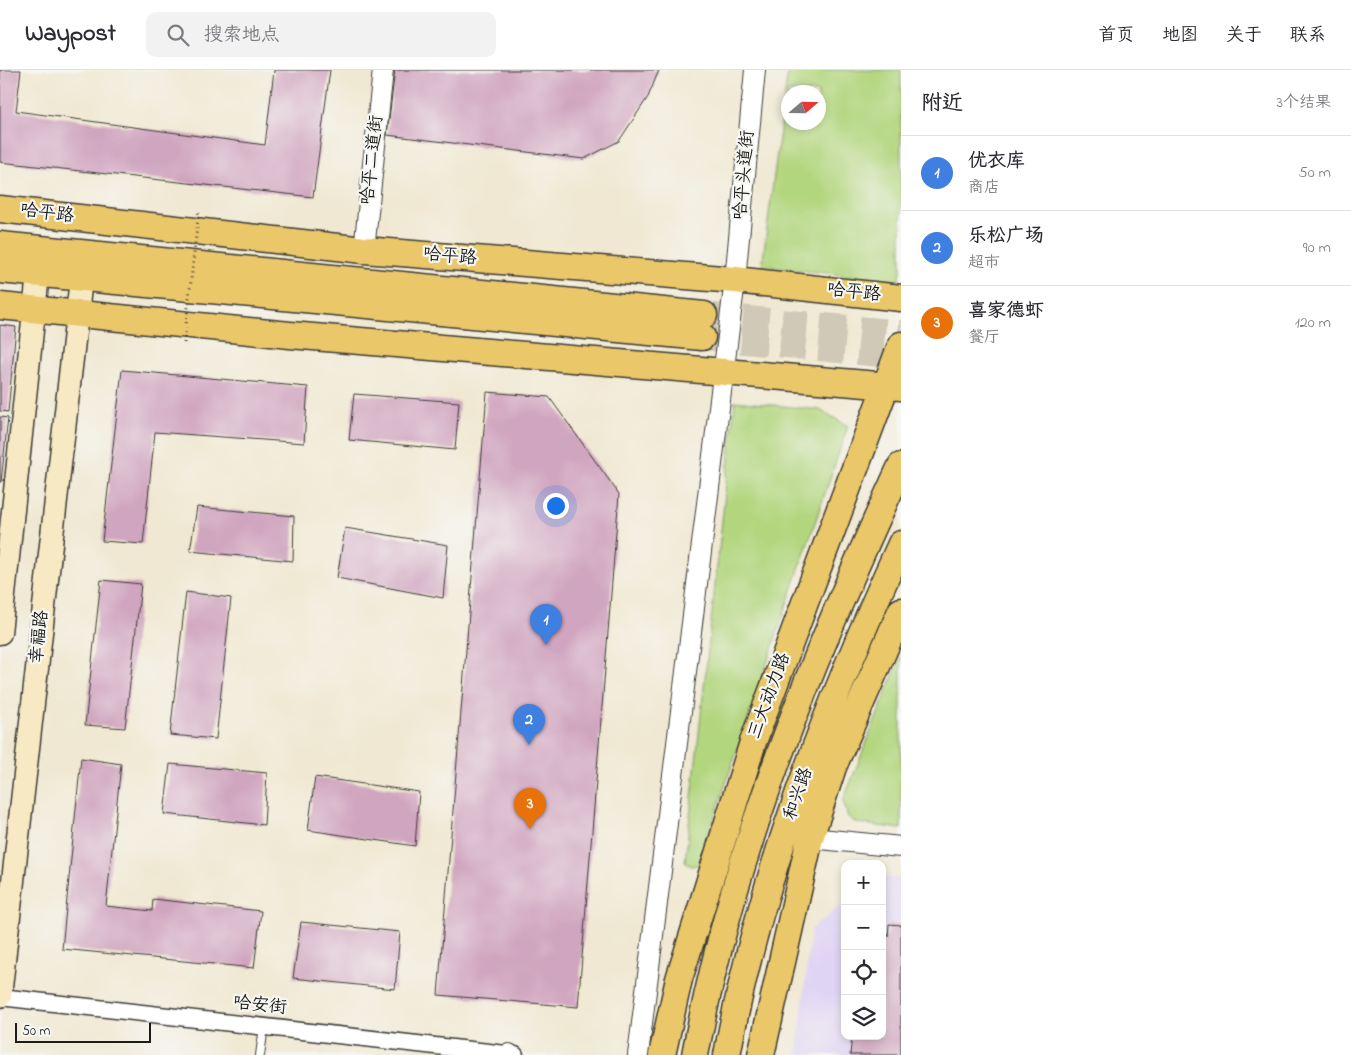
<!DOCTYPE html>
<html lang="zh">
<head>
<meta charset="utf-8">
<style>
  :root { --surface:#fff; --page:#f2f2f3; --text:#2b2b33; --muted:#7c7c81; --line:#e1e1e2; --accent:#d1495b }
  body { margin:0; font-family:"Indie Flower","LXGW WenKai TC",sans-serif; background:var(--page); color:var(--text) }
  .controls { position:absolute; right:15px; bottom:15px; display:grid; overflow:hidden; border-radius:10px; box-shadow:0 2px 8px #0003 }
  .controls button { width:45px; height:45px; display:grid; place-items:center; padding:0; border:0; border-bottom:1px solid var(--line); background:var(--surface); color:var(--text); font:25px sans-serif }
  .compass { position:absolute; left:781px; top:15px; width:45px; height:45px; border-radius:50%; background:var(--surface); box-shadow:0 2px 8px #0003; rotate:70deg }
  .scale { position:absolute; left:15px; bottom:12px; width:136px; box-sizing:border-box; padding-left:5px; border:2px solid #1c1c1c; border-top:0; font-size:14px; line-height:18px; white-space:nowrap; color:#1c1c1c; -webkit-text-stroke:4px #f6f6f2; paint-order:stroke }
  .you { position:absolute; left:555px; top:435px; width:18px; height:18px; margin:-12px; border:4px solid #fff; border-radius:50%; background:#1a73e8; box-shadow:0 0 0 8px #1a73e833 }
  .badge { display:grid; place-items:center; width:32px; height:32px; border-radius:50%; background:var(--accent); color:#fff; font-size:16px; font-weight:700 }
  .pin { position:absolute; translate:-50% -41px; filter:drop-shadow(0 1px 2px #0008) }
  .pin::after { content:''; position:absolute; top:26px; width:18px; height:15px; background:inherit; clip-path:polygon(0 0,100% 0,50% 100%) }
  .list { margin:0; padding:0; list-style:none }
  h2 { display:flex; justify-content:space-between; align-items:center; height:65px; margin:0; padding:0 20px; font-size:21px }
  h2 small { font-size:16px; font-weight:400; color:var(--muted) }
  .list li { display:grid; grid-template-columns:32px 1fr auto; gap:15px; align-items:center; box-sizing:border-box; height:75px; padding:0 20px; border-top:1px solid var(--line) }
  .list b { display:block; font-size:19px; white-space:nowrap }
  .list p { margin:0; font-size:16px; white-space:nowrap; color:var(--muted) }
  .list em { font-size:16px; font-style:normal; color:var(--muted) }
  .icon { flex:none; width:28px; height:28px; fill:none; stroke:currentColor; stroke-width:2; stroke-linecap:round; stroke-linejoin:round }
  .map { position:relative; flex:none; width:901px; height:985px; overflow:hidden }
  header { display:flex; align-items:center; gap:30px; box-sizing:border-box; height:70px; padding:0 25px; background:var(--surface); border-bottom:1px solid var(--line) }
  header strong { font-size:24px }
  nav { display:flex; gap:28px; margin-inline-start:auto; font-size:18px }
  .search { width:350px; height:45px; background:var(--page); display:flex; align-items:center; gap:12px; box-sizing:border-box; padding:0 18px; border-radius:10px; color:var(--muted); font-size:19px }
  main { display:flex }
  aside { flex:1; background:var(--surface) }
  .map>svg:first-child { display:block }
  .built { fill:#e0d4f4 }
  .green { fill:#b2d67e; stroke:#67794d; fill-rule:evenodd }
  .building { fill:#d0a5bf }
  .lines { fill:none; stroke-linecap:round; stroke-linejoin:round }
  .trunk-tunnel { stroke:#d0c9b7; stroke-width:26; stroke-dasharray:26 13; stroke-linecap:butt }
  .service-casing { stroke:#3c3b37; stroke-width:10 }
  .minor-casing { stroke:#3c3b37; stroke-width:19 }
  .tertiary-casing { stroke:#3c3b37; stroke-width:22 }
  .secondary-casing { stroke:#3c3b37; stroke-width:25 }
  .trunk-casing { stroke:#3c3b37; stroke-width:29 }
  .service { stroke:#fff; stroke-width:8 }
  .minor { stroke:#fff; stroke-width:16 }
  .tertiary { stroke:#fff; stroke-width:20 }
  .secondary { stroke:#f7e9c3; stroke-width:22 }
  .trunk { stroke:#eac769; stroke-width:26 }
  .path-bridge { stroke:#3c3b37; stroke-width:3; stroke-dasharray:1 4; stroke-linecap:butt }
  .labels { text-anchor:middle; dominant-baseline:central; stroke-width:4.5; stroke-linejoin:round; paint-order:stroke }
  .street-label { font-size:18px; fill:#1c1c1c; stroke:#f6f6f2 }
</style>
</head>
<body>
<header>
<strong>Waypost</strong>
<div class="search"><svg class="icon" aria-label="search" viewBox="0 0 24 24"><circle cx="10" cy="10" r="6"/><path d="M15 15l6 6"/></svg>搜索地点</div>
<nav><a>首页</a><a>地图</a><a>关于</a><a>联系</a></nav>
</header>
<main>
<div class="map">
<svg width="901" height="985" viewBox="0 0 901 985">
  <rect width="100%" height="100%" fill="#f6f6f2"/>
  <filter id="ink" filterUnits="userSpaceOnUse"><feTurbulence type="fractalNoise" baseFrequency=".02" numOctaves="2"/><feDisplacementMap in="SourceGraphic" scale="10" xChannelSelector="R" yChannelSelector="G"/><feConvolveMatrix kernelMatrix="1 2 1 2 8 2 1 2 1" color-interpolation-filters="sRGB"/></filter>
  <filter id="wash" filterUnits="userSpaceOnUse"><feTurbulence type="fractalNoise" baseFrequency=".0096" numOctaves="4" result="noise"/><feDisplacementMap in="SourceGraphic" scale="20" xChannelSelector="R" yChannelSelector="G"/><feGaussianBlur stdDeviation="1.12" result="paint"/><feColorMatrix in="noise" values="0 0 0 0 0 0 0 0 0 0 0 0 0 0 0 0 0 1.4 0 .05"/><feComposite in="paint" operator="in"/></filter>
  <g filter="url(#wash)">
    <rect width="100%" height="100%" fill="#f0e8d2"/>
    <path class="built" d="M882 807 901 809V985H797L811 859 845 833V966H882Z"/>
    <path class="green" d="M788 0H901V202L898 211 762 196ZM788 22H818V52H788Z
      M735 331 820 340 848 356 698 795 691 796 685 792Z
      M901 586V759L856 753 848 747 843 731Z"/>
    <g id="blocks">
      <path class="building" d="M0 0H21L16 41 265 75 274 0H330L313 127 0 92Z
        M395 0H659L648 27 619 71 584 89 387 65Z
        M0 255 16 257 8 342 0 341Z
        M122 300 308 317 304 373 155 362 143 474 102 471Z
        M487 322 549 327 619 424 578 937 438 925Z
        M354 324 459 332 455 380 349 370Z
        M0 347 8 348 1 412H0Z
        M197 437 294 446 293 491 190 481Z
        M345 458 448 475 443 528 337 508Z
        M101 510 141 514 125 658 85 655Z
        M186 522 231 528 216 669 170 665Z
        M81 688 121 694 106 836 152 841 153 829 261 841 254 898 62 879Z
        M170 694 267 703 264 755 164 744Z
        M315 707 419 722 415 776 308 760Z
        M301 852 400 862 395 919 293 908Z
        M889 854 901 855V985H850L852 966H882V866L888 867Z"/>
    </g>
  </g>
  <g filter="url(#ink)">
    <use href="#blocks" fill-opacity="0" stroke="#3c3b37" stroke-width="1"/>
    <g class="lines">
      <path class="trunk-tunnel" d="M704 245 901 263
        M702 267 901 286"/>
      <g class="service-casing">
        <path id="service" d="M260 985 264 957"/>
      </g>
      <g class="minor-casing">
        <path id="minor" d="M0 927 515 985"/>
      </g>
      <g class="tertiary-casing">
        <path id="tertiary" d="M364 180 383 0
          M810 768 901 777
          M509 985V984
          M638 985 735 210 755 0"/>
      </g>
      <g class="secondary-casing">
        <path id="secondary" d="M0 563 38 204
          M0 926 81 209"/>
      </g>
      <g class="trunk-casing">
        <path id="trunk" d="M0 139 364 180 735 210 901 228
          M0 175 704 245
          M0 200 702 267
          M0 236 290 265 901 317
          M662 985 679 909 753 672 901 275
          M695 985C733 780 814 584 901 396
          M727 985C760 807 826 638 901 474
          M761 985 810 768 833 697 901 541"/>
      </g>
      <use href="#service" class="service"/>
      <use href="#minor" class="minor"/>
      <use href="#tertiary" class="tertiary"/>
      <use href="#secondary" class="secondary"/>
      <use href="#trunk" class="trunk"/>
      <path class="path-bridge" d="M184 273 199 139"/>
    </g>
  </g>
  <g class="labels">
    <g class="street-label">
      <text transform="translate(373 90) rotate(-84)">哈平二道街</text>
      <text transform="translate(745 105) rotate(-85)">哈平头道街</text>
      <text transform="translate(47 144) rotate(7)">哈平路</text>
      <text transform="translate(450 187) rotate(5)">哈平路</text>
      <text transform="translate(854 223) rotate(6)">哈平路</text>
      <text transform="translate(40 567) rotate(-84)">幸福路</text>
      <text transform="translate(770 626) rotate(-70)">三大动力路</text>
      <text transform="translate(799 724) rotate(-71)">和兴路</text>
      <text transform="translate(260 936) rotate(6)">哈安街</text>
    </g>
  </g>
</svg>
<div class="controls">
<button>+</button>
<button>−</button>
<button><svg class="icon" aria-label="locate" viewBox="0 0 24 24"><circle cx="12" cy="12" r="6"/><path d="M12 2v4M12 18v4M2 12h4M18 12h4"/></svg></button>
<button><svg class="icon" aria-label="layers" viewBox="0 0 24 24"><path d="M12 4l9 5-9 5-9-5zM3 14l9 5 9-5"/></svg></button>
</div>
<svg class="compass" viewBox="-18 -18 36 36"><path d="M0-13l5 13h-10z" fill="#e53935"/><path d="M0 13l5-13h-10z" fill="#7c7c81"/></svg>
<div class="scale">50 m</div>
<div class="you"></div>
<div class="pin badge" style="left:546px;top:575px;background:#3f7fe0">1</div>
<div class="pin badge" style="left:529px;top:675px;background:#3f7fe0">2</div>
<div class="pin badge" style="left:530px;top:759px;background:#e8710a">3</div>
</div>
<aside>
<h2>附近<small>3个结果</small></h2>
<ul class="list">
<li><span class="badge" style="background:#3f7fe0">1</span><div><b>优衣库</b><p>商店</p></div><em>50 m</em></li>
<li><span class="badge" style="background:#3f7fe0">2</span><div><b>乐松广场</b><p>超市</p></div><em>90 m</em></li>
<li><span class="badge" style="background:#e8710a">3</span><div><b>喜家德虾</b><p>餐厅</p></div><em>120 m</em></li>
</ul>
</aside>
</main>
</body>
</html>
